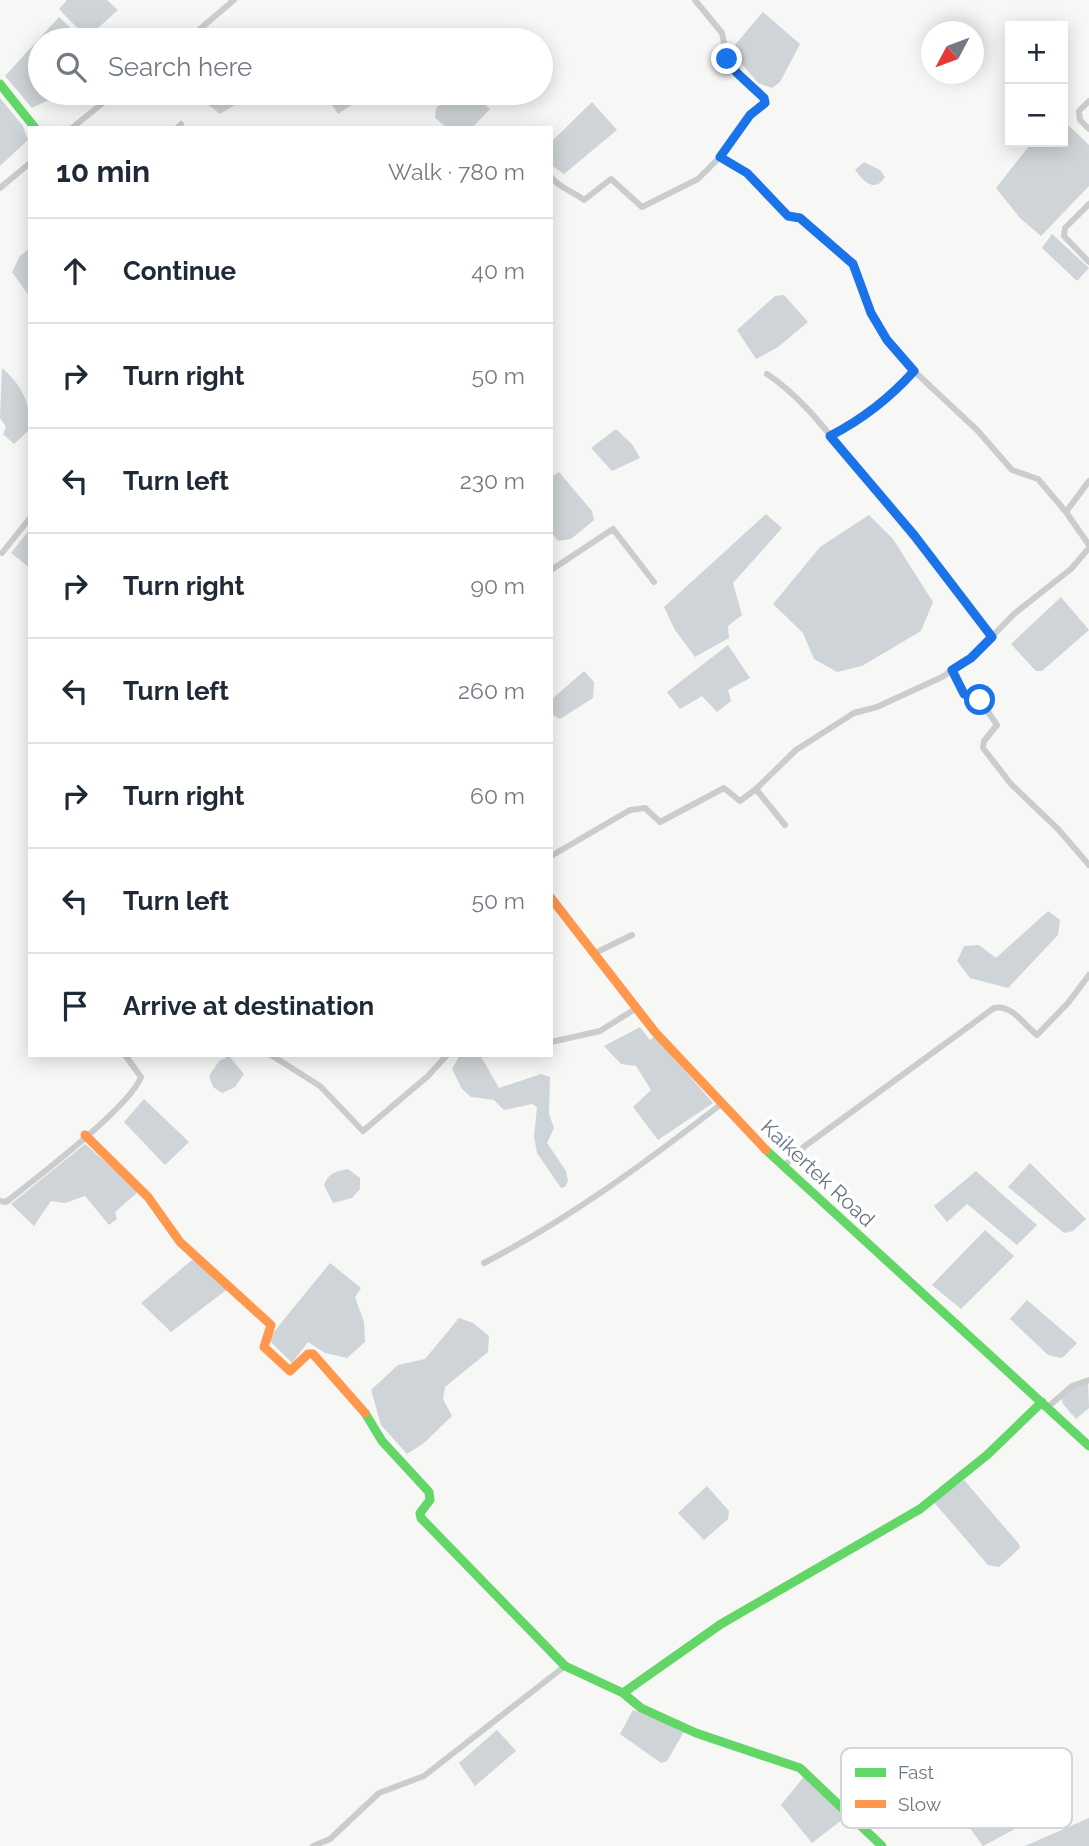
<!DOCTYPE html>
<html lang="en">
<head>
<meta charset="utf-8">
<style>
  :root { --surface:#fff; --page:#f6f6f7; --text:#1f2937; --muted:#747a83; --line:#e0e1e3 }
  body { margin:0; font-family:Raleway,sans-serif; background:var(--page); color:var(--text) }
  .controls { position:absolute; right:21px; top:21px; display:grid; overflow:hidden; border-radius:0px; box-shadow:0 4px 18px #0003 }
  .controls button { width:63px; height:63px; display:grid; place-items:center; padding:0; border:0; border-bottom:2px solid var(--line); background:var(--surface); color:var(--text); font:35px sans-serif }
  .compass { position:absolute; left:921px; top:21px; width:63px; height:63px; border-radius:50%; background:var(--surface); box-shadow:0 4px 18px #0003; rotate:229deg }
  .stop { position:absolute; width:21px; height:21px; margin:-16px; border:5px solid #1a73e8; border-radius:50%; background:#fff }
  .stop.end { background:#1a73e8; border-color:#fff; box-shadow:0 2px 7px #0008 }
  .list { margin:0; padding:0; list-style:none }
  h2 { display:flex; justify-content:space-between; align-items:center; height:91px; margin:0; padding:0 28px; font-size:30px }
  h2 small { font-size:23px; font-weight:400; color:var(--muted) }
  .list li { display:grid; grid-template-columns:46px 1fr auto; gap:21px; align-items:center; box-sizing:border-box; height:105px; padding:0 28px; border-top:2px solid var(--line) }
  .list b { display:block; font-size:26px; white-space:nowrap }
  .list em { font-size:23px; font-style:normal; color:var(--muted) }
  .icon { flex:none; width:38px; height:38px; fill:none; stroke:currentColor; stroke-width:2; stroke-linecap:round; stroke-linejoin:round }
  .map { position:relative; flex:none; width:1089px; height:1846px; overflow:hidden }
  .search { position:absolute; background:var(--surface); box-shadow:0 4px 18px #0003; left:28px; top:28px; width:525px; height:77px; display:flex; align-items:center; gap:18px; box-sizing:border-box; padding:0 24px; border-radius:38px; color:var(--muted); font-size:26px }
  .panel { position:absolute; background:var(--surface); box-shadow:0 4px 18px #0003; left:28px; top:126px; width:525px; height:931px; border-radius:0px }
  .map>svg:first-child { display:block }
  .water { fill:#ced4d7 }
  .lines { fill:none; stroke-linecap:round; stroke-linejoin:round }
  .street { stroke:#cbcccd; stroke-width:6 }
  .fast { stroke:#63d668; stroke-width:9 }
  .slow { stroke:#ff974d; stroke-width:9 }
  .route { stroke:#1a73e8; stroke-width:9 }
  .labels { text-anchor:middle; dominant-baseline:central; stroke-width:7; stroke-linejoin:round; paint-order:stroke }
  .street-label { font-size:21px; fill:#697684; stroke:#fff }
  .key { fill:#fff; stroke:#d2d6da; stroke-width:2 }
  .key-label { font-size:19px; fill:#697684 }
</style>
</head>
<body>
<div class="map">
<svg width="1089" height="1846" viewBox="0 0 1089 1846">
  <rect width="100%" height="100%" fill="#f7f7f6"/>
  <path class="water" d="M67 0H107L118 10 87 38 59 9Z
    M763 12 800 44 780 82 772 88 758 83 733 53 734 46Z
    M59 17 83 40H40V93H63L32 108 5 76Z
    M203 93H254L220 114 205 102Z
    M324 93H369L338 114Z
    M454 93H471L490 109 472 128H447L435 118 436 108Z
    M0 98 23 126 28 140 0 166Z
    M592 102 617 130 564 174 551 165V142Z
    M1063 120 1089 145V186L1041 236 1020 218 996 188 1032 142H1063Z
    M864 162 880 170 885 177C875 193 864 182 855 170Z
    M1052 234 1089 268 1077 281 1042 248Z
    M30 248V297L12 272 20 256Z
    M784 295 808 322 778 347 756 359 737 330 775 296Z
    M2 368C22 385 30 402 30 429L14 444 3 434 6 427 0 418Z
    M616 429 632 444 640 458 612 471 591 448Z
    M559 472 592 511 594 520 571 539 558 541 551 532V477Z
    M766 514 782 528 733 583 742 615 728 626 729 638 695 657 675 630 664 607Z
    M869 515 893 539 933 602 921 631 862 666 837 672 814 659 803 633 773 604 820 547Z
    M30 529V568L11 553Z
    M1061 597 1089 630 1042 671H1036L1011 644Z
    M728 645 750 678 728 690 731 701 717 712 702 696 680 709 667 692Z
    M584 671 594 682 593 698 560 719 553 715 551 700Z
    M1048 911 1060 920 1058 935 1008 988 970 978 957 961 964 946 979 945 996 958Z
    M640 1027 650 1040 655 1036 713 1103 658 1140 633 1107 651 1090 636 1066 621 1064 604 1046Z
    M460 1055H480L499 1088 541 1074 550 1077 549 1114 554 1128 547 1143 566 1171 568 1181 565 1187 561 1188 537 1153 534 1137 537 1107 532 1104 504 1110 494 1100 471 1097 462 1089 452 1069Z
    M229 1056 244 1074 235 1087 222 1093 213 1087 209 1076 219 1061Z
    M144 1099 189 1142 165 1165 124 1122Z
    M85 1144 139 1191 115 1212 117 1219 109 1225 85 1196 65 1203 51 1201 34 1226 11 1204Z
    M1030 1163 1086 1219 1073 1231 1064 1233 1008 1187Z
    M348 1169 360 1178V1189L352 1198 333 1203 324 1185C328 1173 337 1171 348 1169Z
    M976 1171 1037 1225 1017 1245 967 1204 947 1222 934 1206Z
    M985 1230 1014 1256 961 1309 932 1285Z
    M193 1259 229 1288 171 1332 141 1303Z
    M330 1263 361 1288 355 1297 364 1322 365 1342 347 1358 325 1353 308 1342 292 1363 268 1339Z
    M1027 1300 1077 1343 1062 1358 1048 1355 1010 1319Z
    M459 1318 473 1323 489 1336 488 1352 445 1387 443 1399 452 1416 424 1443 407 1454 381 1425 371 1390 398 1365 425 1359Z
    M1088 1382 1089 1408 1076 1419 1063 1404 1061 1397 1071 1388Z
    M964 1480 1019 1544 1020 1548 999 1567 988 1565 933 1501Z
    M707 1486 729 1511 728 1519 704 1540 678 1513Z
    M633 1710 685 1730 667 1761 661 1763 620 1734Z
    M497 1730 516 1751 475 1786 459 1763Z
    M806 1774 840 1806 843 1819 812 1843 781 1805Z
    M1029 1778 1047 1795 1035 1818 983 1846 964 1820Z
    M1089 1818V1846H1025Z"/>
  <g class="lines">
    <path class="street" d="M695 0 722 33 727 59 737 73 766 100 750 115 720 157 747 173 788 216 800 218 853 264 871 313 887 340 914 371 977 430 1012 470 1038 479 1066 512
      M187 40 234 0
      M1089 101 1079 111 1080 120 1089 129
      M72 128 115 93
      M177 128 181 124
      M551 177C559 188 573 191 584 200L611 179 642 207 698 179 720 157
      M0 188 30 163
      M1089 204 1065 228 1064 236 1089 262
      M767 374C802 397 829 434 855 466 902 523 947 579 992 637
      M830 436C863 419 889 399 914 371
      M1089 481 1066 512 1089 545
      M2 553 30 518
      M551 570 613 529 654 582
      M952 670 964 694 980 700 997 725 984 741 983 748 1011 784 1059 830 1089 865
      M785 825 756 789 796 750 854 713 877 707 942 677 971 658 1014 614 1071 569 1089 548
      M551 856 630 810 645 808 660 822 724 788 740 801 756 789
      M593 954 632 935
      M551 1042 600 1031 635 1009
      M271 1055 320 1086 363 1131 428 1076 447 1055
      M783 1167 805 1146 994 1008C1012 1004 1024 1025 1037 1035L1068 1003 1089 975
      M0 1201 6 1202C34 1180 130 1107 141 1077L125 1055
      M484 1263C569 1219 645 1163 720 1105
      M1048 1407 1072 1386 1089 1380
      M313 1846 330 1839 379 1793 424 1776 565 1666"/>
    <path class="fast" d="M0 84 35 128
      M766 1150 1089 1446
      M365 1413 382 1441 429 1492 430 1500 420 1513 421 1518 565 1666 623 1693
      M882 1846 800 1768 696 1733 641 1708 623 1693 721 1624 920 1509 987 1455 1042 1402"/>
    <path class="slow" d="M551 898 655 1032 766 1150
      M85 1135 148 1197 180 1242 271 1325 264 1347 290 1371 308 1354H313L365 1413"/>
  </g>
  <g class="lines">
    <path class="route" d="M727 59 737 73 764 98 765 103 750 115 720 157 747 173 788 216 800 218 853 264 871 313 887 340 914 371C889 399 863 419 830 436L914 535 992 637 971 658 952 670 964 694 980 700"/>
  </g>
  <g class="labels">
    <g class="street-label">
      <text transform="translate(818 1173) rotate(43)">Kaikertek Road</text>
    </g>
  </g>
  <rect x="841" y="1748" width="231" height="80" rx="10" class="key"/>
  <rect x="855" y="1768" width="31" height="9" fill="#63d668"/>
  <rect x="855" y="1800" width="31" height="8" fill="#ff974d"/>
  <g class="key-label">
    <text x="898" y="1779">Fast</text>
    <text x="898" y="1811">Slow</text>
  </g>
</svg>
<div class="controls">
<button>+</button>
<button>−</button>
</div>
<svg class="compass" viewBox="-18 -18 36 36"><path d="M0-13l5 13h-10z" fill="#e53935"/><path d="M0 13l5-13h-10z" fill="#747a83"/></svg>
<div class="stop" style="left:980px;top:700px"></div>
<div class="stop end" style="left:727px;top:59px"></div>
<div class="search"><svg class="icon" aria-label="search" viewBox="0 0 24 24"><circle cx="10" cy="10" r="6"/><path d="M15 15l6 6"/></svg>Search here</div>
<section class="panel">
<h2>10 min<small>Walk · 780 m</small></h2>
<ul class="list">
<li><svg class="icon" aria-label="ahead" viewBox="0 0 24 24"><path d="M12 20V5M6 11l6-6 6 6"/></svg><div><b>Continue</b></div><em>40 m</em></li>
<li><svg class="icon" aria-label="right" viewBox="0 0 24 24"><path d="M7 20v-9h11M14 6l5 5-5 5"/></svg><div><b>Turn right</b></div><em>50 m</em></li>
<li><svg class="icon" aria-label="left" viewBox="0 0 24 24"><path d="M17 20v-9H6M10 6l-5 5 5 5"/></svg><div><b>Turn left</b></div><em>230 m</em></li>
<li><svg class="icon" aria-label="right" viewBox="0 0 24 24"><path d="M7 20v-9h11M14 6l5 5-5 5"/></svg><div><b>Turn right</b></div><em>90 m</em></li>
<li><svg class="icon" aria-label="left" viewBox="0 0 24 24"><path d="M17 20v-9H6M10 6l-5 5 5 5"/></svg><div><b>Turn left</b></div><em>260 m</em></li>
<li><svg class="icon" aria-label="right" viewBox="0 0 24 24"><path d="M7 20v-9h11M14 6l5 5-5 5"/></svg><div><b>Turn right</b></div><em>60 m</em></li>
<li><svg class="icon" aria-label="left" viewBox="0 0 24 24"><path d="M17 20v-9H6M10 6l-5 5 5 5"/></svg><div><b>Turn left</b></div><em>50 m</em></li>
<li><svg class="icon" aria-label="arrive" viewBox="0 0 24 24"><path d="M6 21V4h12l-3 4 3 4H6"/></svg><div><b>Arrive at destination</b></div></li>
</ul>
</section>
</div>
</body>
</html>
